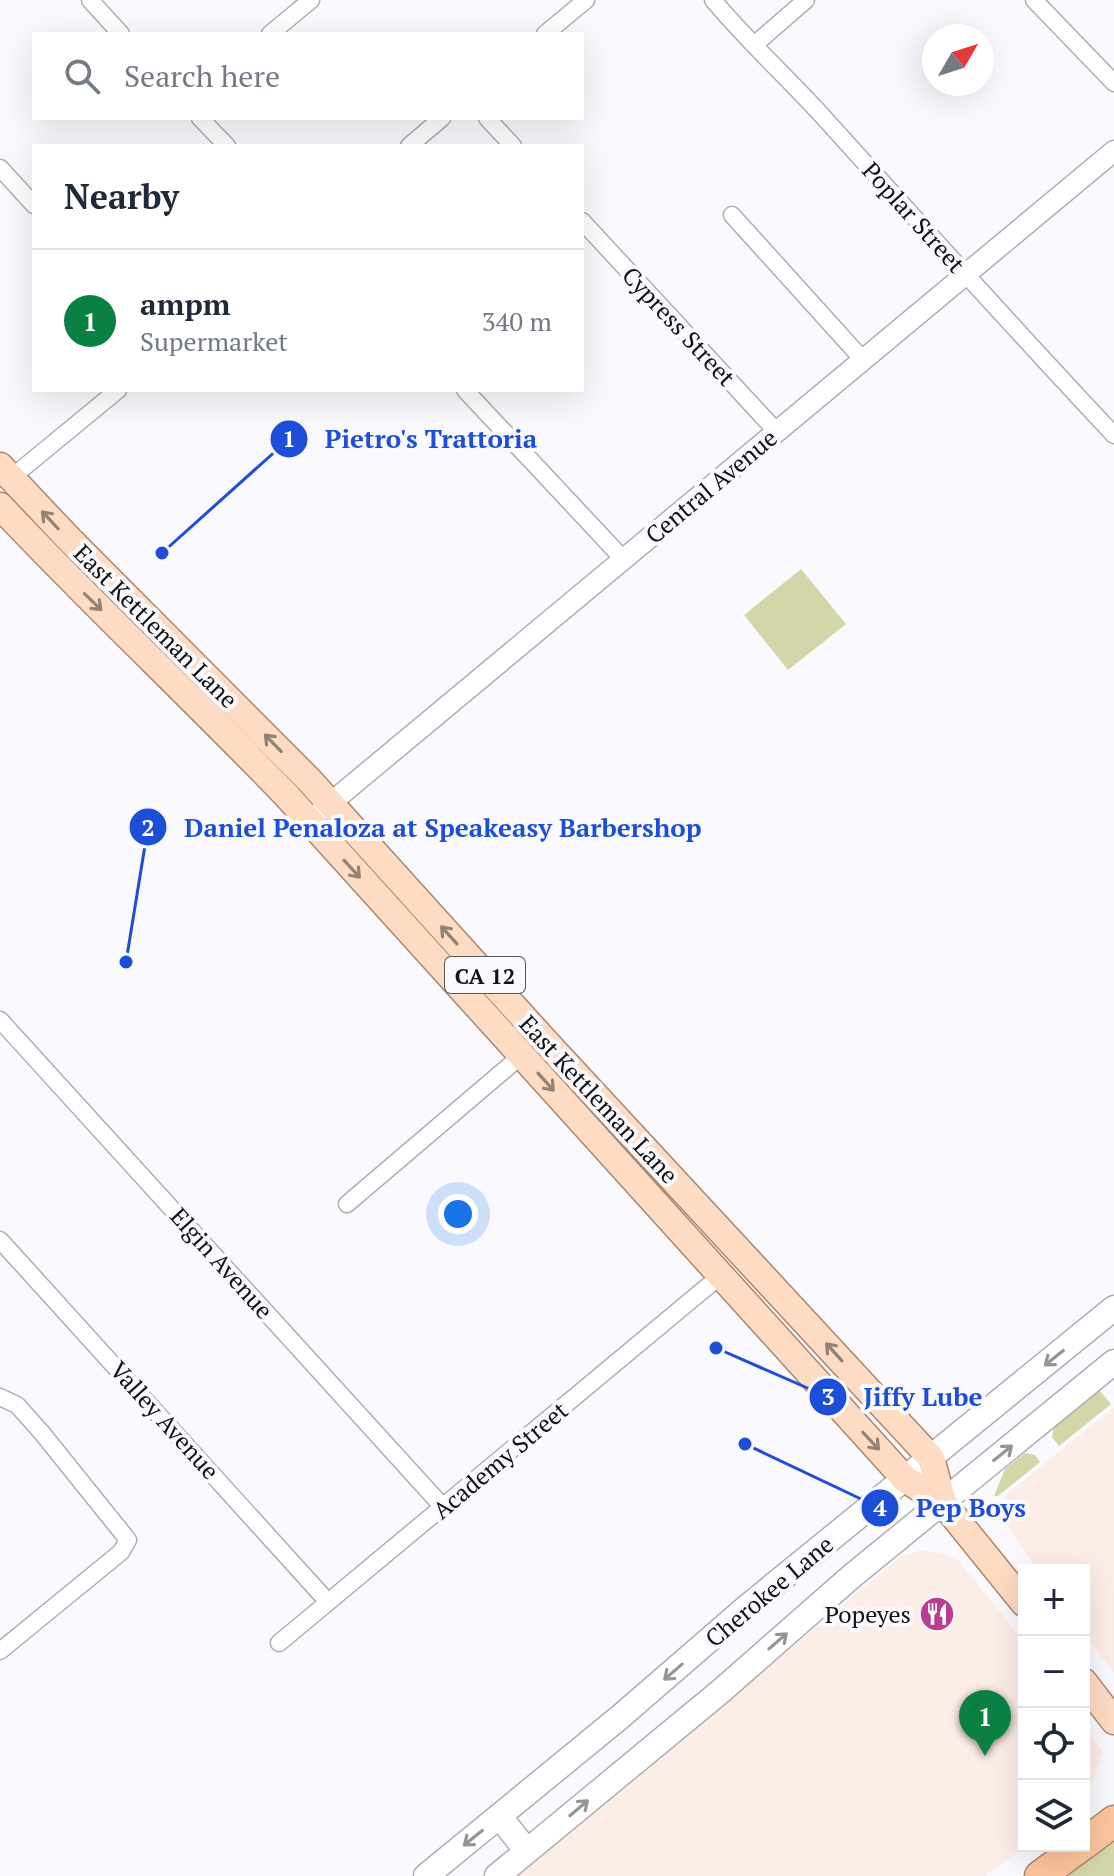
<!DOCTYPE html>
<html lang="en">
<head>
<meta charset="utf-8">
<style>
  :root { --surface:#fff; --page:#f2f2f3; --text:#1f2937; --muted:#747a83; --line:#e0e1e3; --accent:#0b8043 }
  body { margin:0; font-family:"PT Serif",serif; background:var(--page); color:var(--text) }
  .controls { position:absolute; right:24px; bottom:24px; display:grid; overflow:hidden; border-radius:0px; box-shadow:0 8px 32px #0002 }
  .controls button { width:72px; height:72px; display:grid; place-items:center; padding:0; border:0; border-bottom:2px solid var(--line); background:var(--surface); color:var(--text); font:40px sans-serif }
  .compass { position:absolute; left:922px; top:24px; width:72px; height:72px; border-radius:50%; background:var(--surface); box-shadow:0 8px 32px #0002; rotate:51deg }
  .you { position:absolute; left:458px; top:1214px; width:28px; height:28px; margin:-20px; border:6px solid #fff; border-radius:50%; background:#1a73e8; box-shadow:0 0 0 12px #1a73e833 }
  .badge { display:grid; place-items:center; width:52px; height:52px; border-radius:50%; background:var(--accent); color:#fff; font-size:26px; font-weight:700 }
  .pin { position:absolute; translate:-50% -66px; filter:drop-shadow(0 2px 4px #0008) }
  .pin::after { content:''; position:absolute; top:42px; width:28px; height:24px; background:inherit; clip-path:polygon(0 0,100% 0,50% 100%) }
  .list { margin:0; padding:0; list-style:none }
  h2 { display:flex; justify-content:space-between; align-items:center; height:104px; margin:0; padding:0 32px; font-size:34px }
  h2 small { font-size:26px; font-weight:400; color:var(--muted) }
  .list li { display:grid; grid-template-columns:52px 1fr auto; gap:24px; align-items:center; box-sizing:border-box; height:144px; padding:0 32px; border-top:2px solid var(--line) }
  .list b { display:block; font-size:30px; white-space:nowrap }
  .list p { margin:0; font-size:26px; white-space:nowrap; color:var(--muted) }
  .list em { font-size:26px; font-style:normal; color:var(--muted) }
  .icon { flex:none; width:44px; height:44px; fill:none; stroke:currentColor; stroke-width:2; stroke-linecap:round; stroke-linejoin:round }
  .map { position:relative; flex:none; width:1114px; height:1876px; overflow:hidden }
  .search { position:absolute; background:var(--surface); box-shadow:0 8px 32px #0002; left:32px; top:32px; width:552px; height:88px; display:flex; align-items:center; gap:20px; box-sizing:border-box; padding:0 28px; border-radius:0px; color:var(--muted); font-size:30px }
  .panel { position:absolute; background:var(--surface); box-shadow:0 8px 32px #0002; left:32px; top:144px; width:552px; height:248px; border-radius:0px }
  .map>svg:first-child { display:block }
  .commercial { fill:#fcede7 }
  .green { fill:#d2d6a8 }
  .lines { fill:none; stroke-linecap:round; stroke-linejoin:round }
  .minor-casing { stroke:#aeaeb5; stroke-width:19 }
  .tertiary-casing { stroke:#aeaeb5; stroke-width:23 }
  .secondary-casing { stroke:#aeaeb5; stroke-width:27 }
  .primary-casing { stroke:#ab876d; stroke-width:29 }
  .motorway-casing { stroke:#ab876d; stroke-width:33 }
  .minor { stroke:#fff; stroke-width:16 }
  .tertiary { stroke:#fff; stroke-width:20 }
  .secondary { stroke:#fff; stroke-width:24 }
  .primary { stroke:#fedcc4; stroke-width:26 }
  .motorway { stroke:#fdc59d; stroke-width:30 }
  .oneway { stroke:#948275 }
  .oneway2 { stroke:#959596 }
  .labels { text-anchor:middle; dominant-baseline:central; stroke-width:8; stroke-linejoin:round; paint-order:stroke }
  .shield { fill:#fafafe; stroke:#58585b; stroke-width:2 }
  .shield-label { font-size:22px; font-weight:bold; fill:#131315 }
  .street-label { font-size:24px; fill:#131315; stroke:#fafafe }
  .poi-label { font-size:24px; fill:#131315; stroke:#fafafe; text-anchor:end }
  .leader { fill:none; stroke:#1d4ed8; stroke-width:3 }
  .callout-dot { fill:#1d4ed8; stroke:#fafafe; stroke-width:3 }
  .mark-label { font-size:24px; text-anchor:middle; font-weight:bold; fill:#fff }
  .callout-label { font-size:26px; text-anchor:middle; font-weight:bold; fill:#1d4ed8; stroke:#fafafe; stroke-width:8; stroke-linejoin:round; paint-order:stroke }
</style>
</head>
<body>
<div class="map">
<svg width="1114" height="1876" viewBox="0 0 1114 1876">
  <rect width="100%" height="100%" fill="#fafafe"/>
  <path class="commercial" d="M1114 1407V1673L1084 1633V1570H1038L1005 1522 1004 1505 1007 1494Z
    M922 1550 941 1553 959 1561 1024 1642V1846H1028L984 1876H518L900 1557Z
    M1084 1723 1103 1753 1084 1806Z"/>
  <path class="green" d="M801 569 846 624 788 670 744 615Z
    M1099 1390 1111 1404 1059 1446 1052 1437 1054 1427Z
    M1025 1453 1035 1455 1040 1462 998 1496H994L1005 1469Z
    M1114 1829V1876H1063Z"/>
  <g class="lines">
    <g class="minor-casing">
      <path id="minor" d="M90 0 121 34
        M713 0C748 42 789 79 826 120 921 225 1016 331 1114 435
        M1034 0 1114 83
        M270 34 311 0
        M545 34 586 0
        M754 45 806 0
        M200 118 227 146
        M487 118 513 146
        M409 146 442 118
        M0 168 34 205
        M732 215 864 361
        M582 221 776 431
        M465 390 624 560
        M11 478 118 390
        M0 1020 443 1507
        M347 1204 522 1055
        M0 1240 328 1602
        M0 1397 17 1405 42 1433 128 1540 121 1552 0 1651
        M279 1643 720 1276"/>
    </g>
    <g class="tertiary-casing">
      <path id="tertiary" d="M321 811 1114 151"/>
    </g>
    <g class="secondary-casing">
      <path id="secondary" d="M499 1816 527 1851
        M426 1876 620 1717 747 1607 1114 1308
        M497 1876 721 1691 852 1576 1114 1362"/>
    </g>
    <g class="primary-casing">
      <path id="primary" d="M0 466 70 540 310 781 544 1040 931 1458 943 1503
        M0 506C93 605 193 698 287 796L905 1479 943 1503 1024 1603
        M1084 1682 1114 1721"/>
    </g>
    <g class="motorway-casing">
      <path id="motorway" d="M1084 1844 1114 1821
        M1040 1876 1081 1846"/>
    </g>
    <use href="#minor" class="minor"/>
    <use href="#tertiary" class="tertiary"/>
    <use href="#secondary" class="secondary"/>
    <use href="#primary" class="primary"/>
    <use href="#motorway" class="motorway"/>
  </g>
  <defs><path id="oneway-shaft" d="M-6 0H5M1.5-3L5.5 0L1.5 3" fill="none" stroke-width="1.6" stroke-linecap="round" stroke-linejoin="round" transform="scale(2)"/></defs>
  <g class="oneway">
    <use href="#oneway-shaft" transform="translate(50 520) rotate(-133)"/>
    <use href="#oneway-shaft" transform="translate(93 602) rotate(44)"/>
    <use href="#oneway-shaft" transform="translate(273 743) rotate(-134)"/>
    <use href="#oneway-shaft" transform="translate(352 869) rotate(48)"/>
    <use href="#oneway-shaft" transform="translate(449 935) rotate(-132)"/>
    <use href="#oneway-shaft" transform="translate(546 1082) rotate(48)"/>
    <use href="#oneway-shaft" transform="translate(834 1352) rotate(-132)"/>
    <use href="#oneway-shaft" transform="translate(871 1441) rotate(47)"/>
  </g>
  <g class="oneway2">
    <use href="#oneway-shaft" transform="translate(1054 1358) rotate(141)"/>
    <use href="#oneway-shaft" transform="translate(1003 1453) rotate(-39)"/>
    <use href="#oneway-shaft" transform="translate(778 1641) rotate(-41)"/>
    <use href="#oneway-shaft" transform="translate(673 1672) rotate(139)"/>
    <use href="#oneway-shaft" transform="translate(579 1808) rotate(-40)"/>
    <use href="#oneway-shaft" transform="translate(473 1838) rotate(141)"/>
  </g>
  <defs>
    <g id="restaurant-disc" transform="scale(1.8)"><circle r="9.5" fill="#b73e92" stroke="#fafafe"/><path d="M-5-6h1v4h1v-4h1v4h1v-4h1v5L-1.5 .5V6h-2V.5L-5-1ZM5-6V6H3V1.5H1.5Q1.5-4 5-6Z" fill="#fff"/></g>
  </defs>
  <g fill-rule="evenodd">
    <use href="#restaurant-disc" x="937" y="1614"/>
  </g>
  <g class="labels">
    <rect class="shield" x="445" y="957" width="80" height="36" rx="6"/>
    <g class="shield-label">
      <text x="485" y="975">CA 12</text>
    </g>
    <g class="street-label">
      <text transform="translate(914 217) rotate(48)">Poplar Street</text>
      <text transform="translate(679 326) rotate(47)">Cypress Street</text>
      <text transform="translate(711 486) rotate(-40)">Central Avenue</text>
      <text transform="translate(156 626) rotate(45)">East Kettleman Lane</text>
      <text transform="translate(599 1099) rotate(47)">East Kettleman Lane</text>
      <text transform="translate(222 1263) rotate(48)">Elgin Avenue</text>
      <text transform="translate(165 1420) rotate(48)">Valley Avenue</text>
      <text transform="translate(500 1460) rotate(-40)">Academy Street</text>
      <text transform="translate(769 1591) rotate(-40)">Cherokee Lane</text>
    </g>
    <g class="poi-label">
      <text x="911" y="1614">Popeyes</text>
    </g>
  </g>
  <path class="leader" d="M162 553L289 439M126 962L148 827M716 1348L828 1397M745 1444L880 1508"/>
  <g class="callout-dot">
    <circle cx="162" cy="553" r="8"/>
    <circle cx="126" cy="962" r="8"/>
    <circle cx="716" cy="1348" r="8"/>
    <circle cx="745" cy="1444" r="8"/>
    <circle cx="289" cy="439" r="20"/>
    <circle cx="148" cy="827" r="20"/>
    <circle cx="828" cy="1397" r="20"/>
    <circle cx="880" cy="1508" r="20"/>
  </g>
  <g class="mark-label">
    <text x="289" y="447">1</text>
    <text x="148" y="836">2</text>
    <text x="828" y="1405">3</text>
    <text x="880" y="1516">4</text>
  </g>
  <g class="callout-label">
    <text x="431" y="448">Pietro's Trattoria</text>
    <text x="443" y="837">Daniel Penaloza at Speakeasy Barbershop</text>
    <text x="923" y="1406">Jiffy Lube</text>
    <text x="971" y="1517">Pep Boys</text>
  </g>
</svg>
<div class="controls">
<button>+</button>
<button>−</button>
<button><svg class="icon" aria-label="locate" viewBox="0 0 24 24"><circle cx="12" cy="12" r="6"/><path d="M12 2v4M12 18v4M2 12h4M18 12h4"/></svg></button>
<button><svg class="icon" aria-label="layers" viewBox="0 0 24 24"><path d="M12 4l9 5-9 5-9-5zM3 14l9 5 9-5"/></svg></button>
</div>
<svg class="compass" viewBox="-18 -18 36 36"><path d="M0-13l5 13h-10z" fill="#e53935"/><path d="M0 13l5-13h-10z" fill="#747a83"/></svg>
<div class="you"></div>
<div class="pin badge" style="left:985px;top:1756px">1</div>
<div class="search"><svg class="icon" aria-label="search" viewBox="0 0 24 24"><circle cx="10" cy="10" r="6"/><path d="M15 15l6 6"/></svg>Search here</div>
<section class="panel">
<h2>Nearby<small></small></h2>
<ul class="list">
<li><span class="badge">1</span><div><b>ampm</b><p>Supermarket</p></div><em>340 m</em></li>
</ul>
</section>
</div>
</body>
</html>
